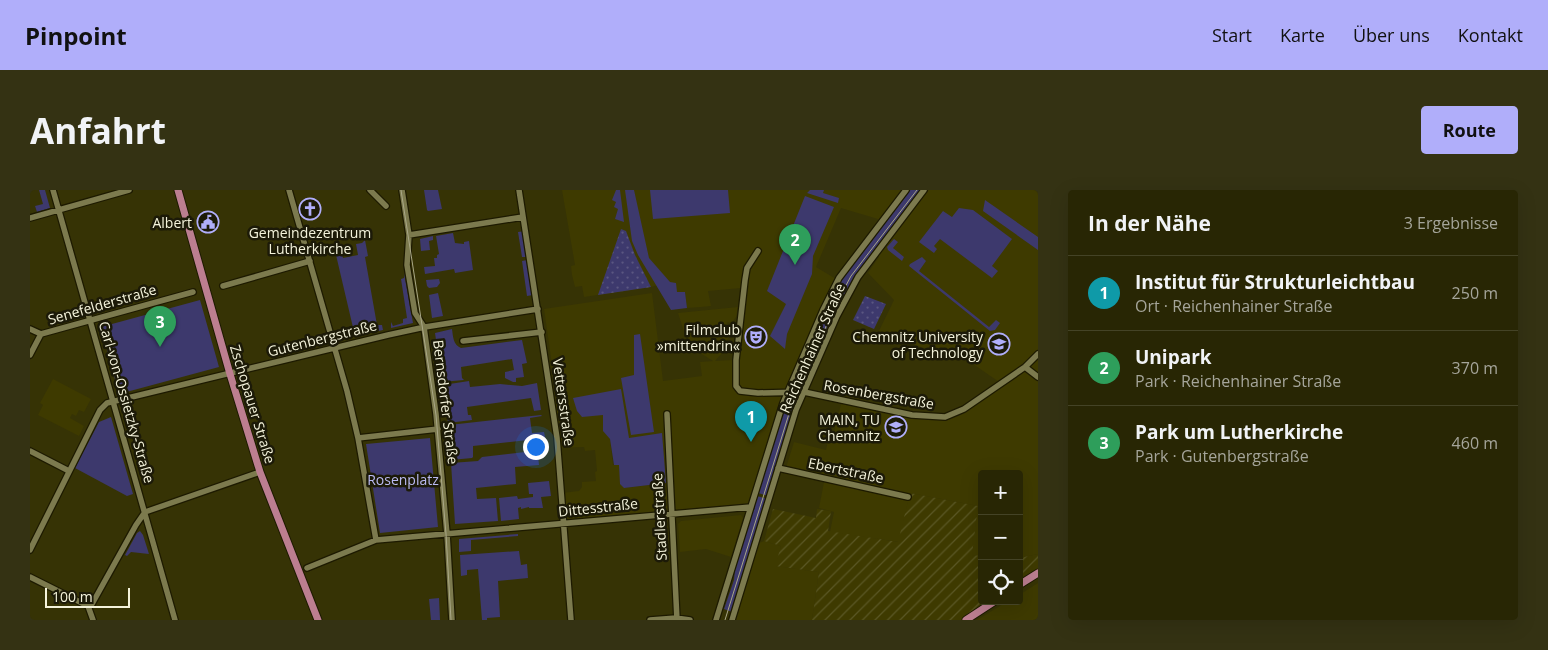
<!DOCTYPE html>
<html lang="de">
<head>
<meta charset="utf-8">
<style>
  :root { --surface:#282604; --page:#343213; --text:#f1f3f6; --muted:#a5a59a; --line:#444326; --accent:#b0aefa }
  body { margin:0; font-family:"Open Sans",sans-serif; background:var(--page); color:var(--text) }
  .controls { position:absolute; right:15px; bottom:15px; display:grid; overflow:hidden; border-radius:5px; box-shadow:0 5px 20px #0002 }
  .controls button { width:45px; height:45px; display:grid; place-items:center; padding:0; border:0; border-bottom:1px solid var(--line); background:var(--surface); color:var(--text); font:25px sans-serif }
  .scale { position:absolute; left:15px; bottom:12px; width:85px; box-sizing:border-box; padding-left:5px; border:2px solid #f4f3db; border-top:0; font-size:14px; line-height:18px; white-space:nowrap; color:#f4f3db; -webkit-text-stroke:4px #1c1a08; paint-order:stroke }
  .you { position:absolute; left:505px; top:256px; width:18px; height:18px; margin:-12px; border:4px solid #fff; border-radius:50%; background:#1a73e8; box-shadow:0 0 0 8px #1a73e833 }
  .badge { display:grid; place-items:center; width:32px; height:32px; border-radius:50%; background:var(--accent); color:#fff; font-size:16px; font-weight:700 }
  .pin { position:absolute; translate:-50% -41px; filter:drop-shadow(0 1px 2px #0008) }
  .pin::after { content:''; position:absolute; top:26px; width:18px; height:15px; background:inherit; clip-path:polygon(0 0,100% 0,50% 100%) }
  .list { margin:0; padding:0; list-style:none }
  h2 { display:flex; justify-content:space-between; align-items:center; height:65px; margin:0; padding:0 20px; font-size:21px }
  h2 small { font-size:16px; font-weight:400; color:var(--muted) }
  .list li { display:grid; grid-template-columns:32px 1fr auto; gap:15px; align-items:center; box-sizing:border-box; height:75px; padding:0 20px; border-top:1px solid var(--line) }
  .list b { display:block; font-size:19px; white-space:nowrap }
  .list p { margin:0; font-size:16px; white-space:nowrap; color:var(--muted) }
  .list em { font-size:16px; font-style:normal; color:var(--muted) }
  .icon { flex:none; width:28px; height:28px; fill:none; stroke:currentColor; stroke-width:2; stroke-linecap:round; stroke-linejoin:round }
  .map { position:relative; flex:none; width:1008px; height:430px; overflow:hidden; border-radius:5px }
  header { display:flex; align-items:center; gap:30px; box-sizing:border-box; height:70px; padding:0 25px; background:var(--accent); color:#111 }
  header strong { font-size:24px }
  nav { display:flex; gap:28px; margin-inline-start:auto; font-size:18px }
  .intro { display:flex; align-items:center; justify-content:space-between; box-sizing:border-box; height:120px; padding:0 30px }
  h1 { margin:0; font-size:35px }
  .button { padding:12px 22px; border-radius:5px; background:var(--accent); color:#111; font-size:18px; font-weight:700 }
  main { display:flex; gap:30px; padding:0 30px }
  aside { flex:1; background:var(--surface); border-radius:5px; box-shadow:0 5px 20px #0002 }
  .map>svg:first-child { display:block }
  .built { fill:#3e3a00; fill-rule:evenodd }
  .industrial { fill:url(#industrial-furrows) }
  .green { fill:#3d396d }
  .garden { fill:url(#garden-dots) }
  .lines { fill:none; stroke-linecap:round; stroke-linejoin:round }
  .minor-casing { stroke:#1d1a00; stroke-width:8 }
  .major-casing { stroke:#1d1a00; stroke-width:9 }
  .minor { stroke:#7c7a4e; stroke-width:5.5 }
  .major { stroke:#bc7e90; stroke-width:7 }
  .tram { stroke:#aaa888; stroke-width:1 }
  .labels { text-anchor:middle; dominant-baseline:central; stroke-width:5; stroke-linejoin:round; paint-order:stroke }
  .poi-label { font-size:14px; fill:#f4f3db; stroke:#1c1a08; text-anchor:end }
  .street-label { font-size:14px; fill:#f4f3db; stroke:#1c1a08 }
  .park-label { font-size:14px; fill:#babaf2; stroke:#1c1a08 }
</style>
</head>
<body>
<header>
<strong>Pinpoint</strong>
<nav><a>Start</a><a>Karte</a><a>Über uns</a><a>Kontakt</a></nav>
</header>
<div class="intro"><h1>Anfahrt</h1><a class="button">Route</a></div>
<main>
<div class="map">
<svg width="1008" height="430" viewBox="0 0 1008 430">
  <defs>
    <pattern id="industrial-furrows" width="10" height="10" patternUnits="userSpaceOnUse" patternTransform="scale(1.25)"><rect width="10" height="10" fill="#3e3a00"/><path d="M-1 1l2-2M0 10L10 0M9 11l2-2" fill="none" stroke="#5a5725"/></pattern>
    <pattern id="garden-dots" width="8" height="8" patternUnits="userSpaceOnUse" patternTransform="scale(1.25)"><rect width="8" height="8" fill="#3d396d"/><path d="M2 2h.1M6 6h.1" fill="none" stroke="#5a5681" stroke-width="1.8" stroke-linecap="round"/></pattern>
  </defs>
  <rect width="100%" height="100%" fill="#363305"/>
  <path class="built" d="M532 0H1008V364L989 368V284H952V366L941 365 948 316 880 303 869 352 800 342 804 322 789 318 794 292 754 284 764 252 796 260 799 247 803 246 812 210 902 227 928 226 972 194 930 165 921 166 864 149 862 152 847 145 864 110 838 83 849 67 848 29 811 18 786 77 806 89 754 203 725 299 718 317 534 333 532 303 549 301 552 297V292L566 291 565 282 567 281 565 260 555 261 554 257 529 258 522 211 527 210 514 119 622 103 633 191 672 186 670 172 683 171 664 159 655 144 648 123 708 117 706 127 701 134 698 132 694 137 702 144 692 155 696 159 685 171 703 170 711 117V98L678 101 681 116 671 117 657 118 655 102 647 103 640 92 621 97 554 107 552 96 545 97 542 85 541 76 545 75ZM573 224 599 249 632 244 636 293 594 298 590 275H583L580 249 574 235Z
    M23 189 61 209 54 222 49 220 46 226 42 224 40 228 54 236 49 246 8 225 13 215 10 213Z
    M711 325 713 328 701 367 676 359 650 362 648 334 651 331Z
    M734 351 751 356 746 376 789 382 782 430H702L727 354Z
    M1008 393V430H947L978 411H989V405Z"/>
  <path class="industrial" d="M880 303 948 316 942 365 952 366V411H965L936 430H782L789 382 745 376 751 356 734 351 743 319 786 328 787 319 801 321 798 341 868 352Z
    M1008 364V383L989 395V368Z"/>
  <path class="green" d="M9 0H15L20 18 7 22 5 16 13 14Z
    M394 0H408L412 19 398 21 397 20Z
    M586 0H590L594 32 585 29 588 19 584 17 586 12 582 10Z
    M595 0H604L619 68 640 92 646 93 647 102H655L657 118 641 120 608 65 602 51Z
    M620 0H698L700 23 623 29Z
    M780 0H794L793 3 809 8 808 13 777 3Z
    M879 0H892L822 92 806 124 796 119 816 82Z
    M775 6 804 17 783 66 782 84 757 144 755 159 740 146 756 114 737 101Z
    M955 10 1008 47V60L953 21Z
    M929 18 943 20 982 49 962 76 968 81 962 88 910 49 904 56 907 59 904 63 889 52 913 21 922 27Z
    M495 41 493 43 496 67H492L488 42Z
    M423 43 425 53 434 54V52L439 51 443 80 425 83 424 79 395 84 394 77 405 76 404 68H407V65L409 64 406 46Z
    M403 46V50L399 51 400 60 391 61 390 49Z
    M864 49 868 52 863 58 874 67 872 71 858 60 857 57Z
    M335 50 338 66 335 67 347 135H352L353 140 325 146 306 65 312 64 313 68 328 65 326 54 332 53Z
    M892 67 896 71 889 81 959 137 966 130 970 133 965 140 960 141 879 76 880 74Z
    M497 70 503 105 497 106 492 71Z
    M374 83 383 133 361 138V132L363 136 373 133V129L377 128 371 89 374 88Z
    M409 89 410 93 407 97 399 98 397 96 396 90Z
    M408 103 413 126 402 128 399 105Z
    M170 110 189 177 89 204 71 137Z
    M797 124 802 126 775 187 770 185Z
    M422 139C423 146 423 155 431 158L492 150 497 173 492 174 494 187 486 188V192H483L475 188V182L484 180 482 169 431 177 432 188 434 190 412 192 405 143Z
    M610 144 624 242 601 245 591 188 604 185V145Z
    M439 191 440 197 470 194 492 196 507 193 511 220 504 221 501 208 437 217 438 225H441L442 230 418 233 413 195Z
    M591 199 599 248 632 243 636 293 594 298 590 294 589 275H584L580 249 573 241V225L552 227 547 221 543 208Z
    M755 215 765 218 738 306 728 303Z
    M511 225 512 226 500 228 502 243 514 242 516 251 508 257 507 249 443 256V267L442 268 421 270 419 235Z
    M81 227 103 304 97 306 45 278 69 232Z
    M400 248 408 337 350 343 336 254Z
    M512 260 513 265 508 266 509 275 485 277 486 294 446 298 447 309 466 308 468 331 425 334 421 273 448 271 452 267Z
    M519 291 521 306 511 307 513 318H499V317L491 319V317L488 318 489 329 471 331 469 308 487 306 488 309 503 307V304H499L498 293Z
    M727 306 737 309 702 422 694 419 704 390 705 378Z
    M110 341 113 345 119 364 101 362 97 366 95 365 107 343Z
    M488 344V346L441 350V361L429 362V349Z
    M489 361 491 375 497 374 498 388 468 391 470 427 457 428V430H452L448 379 437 380V385L431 386 430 365Z
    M409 408 410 430H401L399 409Z"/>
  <path class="garden" d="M591 39 596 41 605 65 621 97 568 105Z
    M835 106 856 114 844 139 823 130Z"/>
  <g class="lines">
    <g class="minor-casing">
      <path id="minor" d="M23 0 145 430
        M259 0 317 201 328 248 346 350
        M340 0 356 16
        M372 0 379 45 377 75 385 123 394 137 406 224 417 344 422 430
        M489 0 527 248 541 430
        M0 28 99 0
        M379 45 493 27
        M728 61 717 78 715 90 706 170V196L710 201 728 203 774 202 882 225 915 227 934 219 995 177 1008 164
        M193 96 280 71
        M0 139 11 144
        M433 151 512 142
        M0 165 11 144 163 102
        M995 177 1008 187
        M637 224 647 430
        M328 248 408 239
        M0 261 39 281
        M748 278 878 307
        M115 322 230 282
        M0 360 70 220 77 213 358 145 395 137 508 119
        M277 378 346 350 721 317
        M0 387 58 416 62 414 106 335 115 322
        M58 416 63 430
        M620 430 646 428 660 430
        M686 430 753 213 793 120 809 88 876 0
        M702 430 766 220 807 126 828 87 894 0"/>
    </g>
    <g class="major-casing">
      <path id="major" d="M148 0 200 184 230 282 288 430
        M989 395 1008 383
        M936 430 965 411"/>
    </g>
    <use href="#minor" class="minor"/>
    <use href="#major" class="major"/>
    <path class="tram" d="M371 0 406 225 416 344 421 430
      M695 430 762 214 805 116 821 86 887 0"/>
  </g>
  <defs>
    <g id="church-ring" transform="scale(1.125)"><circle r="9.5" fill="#1c1a08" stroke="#b0aefa" stroke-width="1.5"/><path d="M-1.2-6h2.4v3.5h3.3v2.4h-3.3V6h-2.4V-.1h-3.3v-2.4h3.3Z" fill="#b0aefa"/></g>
    <g id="civic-ring" transform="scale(1.125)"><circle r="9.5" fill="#1c1a08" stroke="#b0aefa" stroke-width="1.5"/><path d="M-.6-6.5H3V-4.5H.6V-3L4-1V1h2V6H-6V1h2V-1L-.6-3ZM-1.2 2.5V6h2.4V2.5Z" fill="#b0aefa"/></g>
    <g id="theatre-ring" transform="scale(1.125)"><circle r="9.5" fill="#1c1a08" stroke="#b0aefa" stroke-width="1.5"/><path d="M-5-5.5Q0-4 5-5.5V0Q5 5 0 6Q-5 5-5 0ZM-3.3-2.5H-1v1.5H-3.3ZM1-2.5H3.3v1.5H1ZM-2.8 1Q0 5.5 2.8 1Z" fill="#b0aefa"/></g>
    <g id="university-ring" transform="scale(1.125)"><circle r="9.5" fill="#1c1a08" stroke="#b0aefa" stroke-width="1.5"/><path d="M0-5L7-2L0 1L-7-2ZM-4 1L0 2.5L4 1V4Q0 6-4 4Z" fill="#b0aefa"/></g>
  </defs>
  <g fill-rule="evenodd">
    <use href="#church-ring" x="280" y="19"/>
    <use href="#civic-ring" x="178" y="32"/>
    <use href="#theatre-ring" x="726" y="147"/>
    <use href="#university-ring" x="969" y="154"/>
    <use href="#university-ring" x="866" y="237"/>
  </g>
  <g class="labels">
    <g class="poi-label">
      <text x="162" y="32">Albert</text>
      <text x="280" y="42" text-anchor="middle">Gemeindezentrum<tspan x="280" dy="16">Lutherkirche</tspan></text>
      <text x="710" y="139">Filmclub<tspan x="710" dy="16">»mittendrin«</tspan></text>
      <text x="953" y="146">Chemnitz University<tspan x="953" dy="16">of Technology</tspan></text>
      <text x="850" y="229">MAIN, TU<tspan x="850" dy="16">Chemnitz</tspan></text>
    </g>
    <g class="street-label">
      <text transform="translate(72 114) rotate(-16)">Senefelderstraße</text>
      <text transform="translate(292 148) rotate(-14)">Gutenbergstraße</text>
      <text transform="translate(782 158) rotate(-66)">Reichenhainer Straße</text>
      <text transform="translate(849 204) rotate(10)">Rosenbergstraße</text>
      <text transform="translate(97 212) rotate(74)">Carl-von-Ossietzky-Straße</text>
      <text transform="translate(416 212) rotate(83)">Bernsdorfer Straße</text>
      <text transform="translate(534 212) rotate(82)">Vettersstraße</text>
      <text transform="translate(223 214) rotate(73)">Zschopauer Straße</text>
      <text transform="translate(816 280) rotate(12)">Ebertstraße</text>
      <text transform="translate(568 317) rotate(-6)">Dittesstraße</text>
      <text transform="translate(629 327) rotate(-93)">Stadlerstraße</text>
    </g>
    <g class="park-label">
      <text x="373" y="289">Rosenplatz</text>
    </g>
  </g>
</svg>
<div class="controls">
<button>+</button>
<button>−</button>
<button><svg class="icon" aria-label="locate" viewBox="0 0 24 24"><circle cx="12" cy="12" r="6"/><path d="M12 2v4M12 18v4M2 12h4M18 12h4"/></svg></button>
</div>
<div class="scale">100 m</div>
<div class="you"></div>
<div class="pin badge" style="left:721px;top:252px;background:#0f9aa8">1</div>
<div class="pin badge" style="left:765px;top:75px;background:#2e9e5b">2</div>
<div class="pin badge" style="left:130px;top:157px;background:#2e9e5b">3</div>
</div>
<aside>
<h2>In der Nähe<small>3 Ergebnisse</small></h2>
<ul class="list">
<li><span class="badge" style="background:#0f9aa8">1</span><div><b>Institut für Strukturleichtbau</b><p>Ort · Reichenhainer Straße</p></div><em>250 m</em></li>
<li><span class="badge" style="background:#2e9e5b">2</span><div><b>Unipark</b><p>Park · Reichenhainer Straße</p></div><em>370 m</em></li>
<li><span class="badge" style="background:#2e9e5b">3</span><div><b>Park um Lutherkirche</b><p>Park · Gutenbergstraße</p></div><em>460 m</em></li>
</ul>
</aside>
</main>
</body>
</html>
